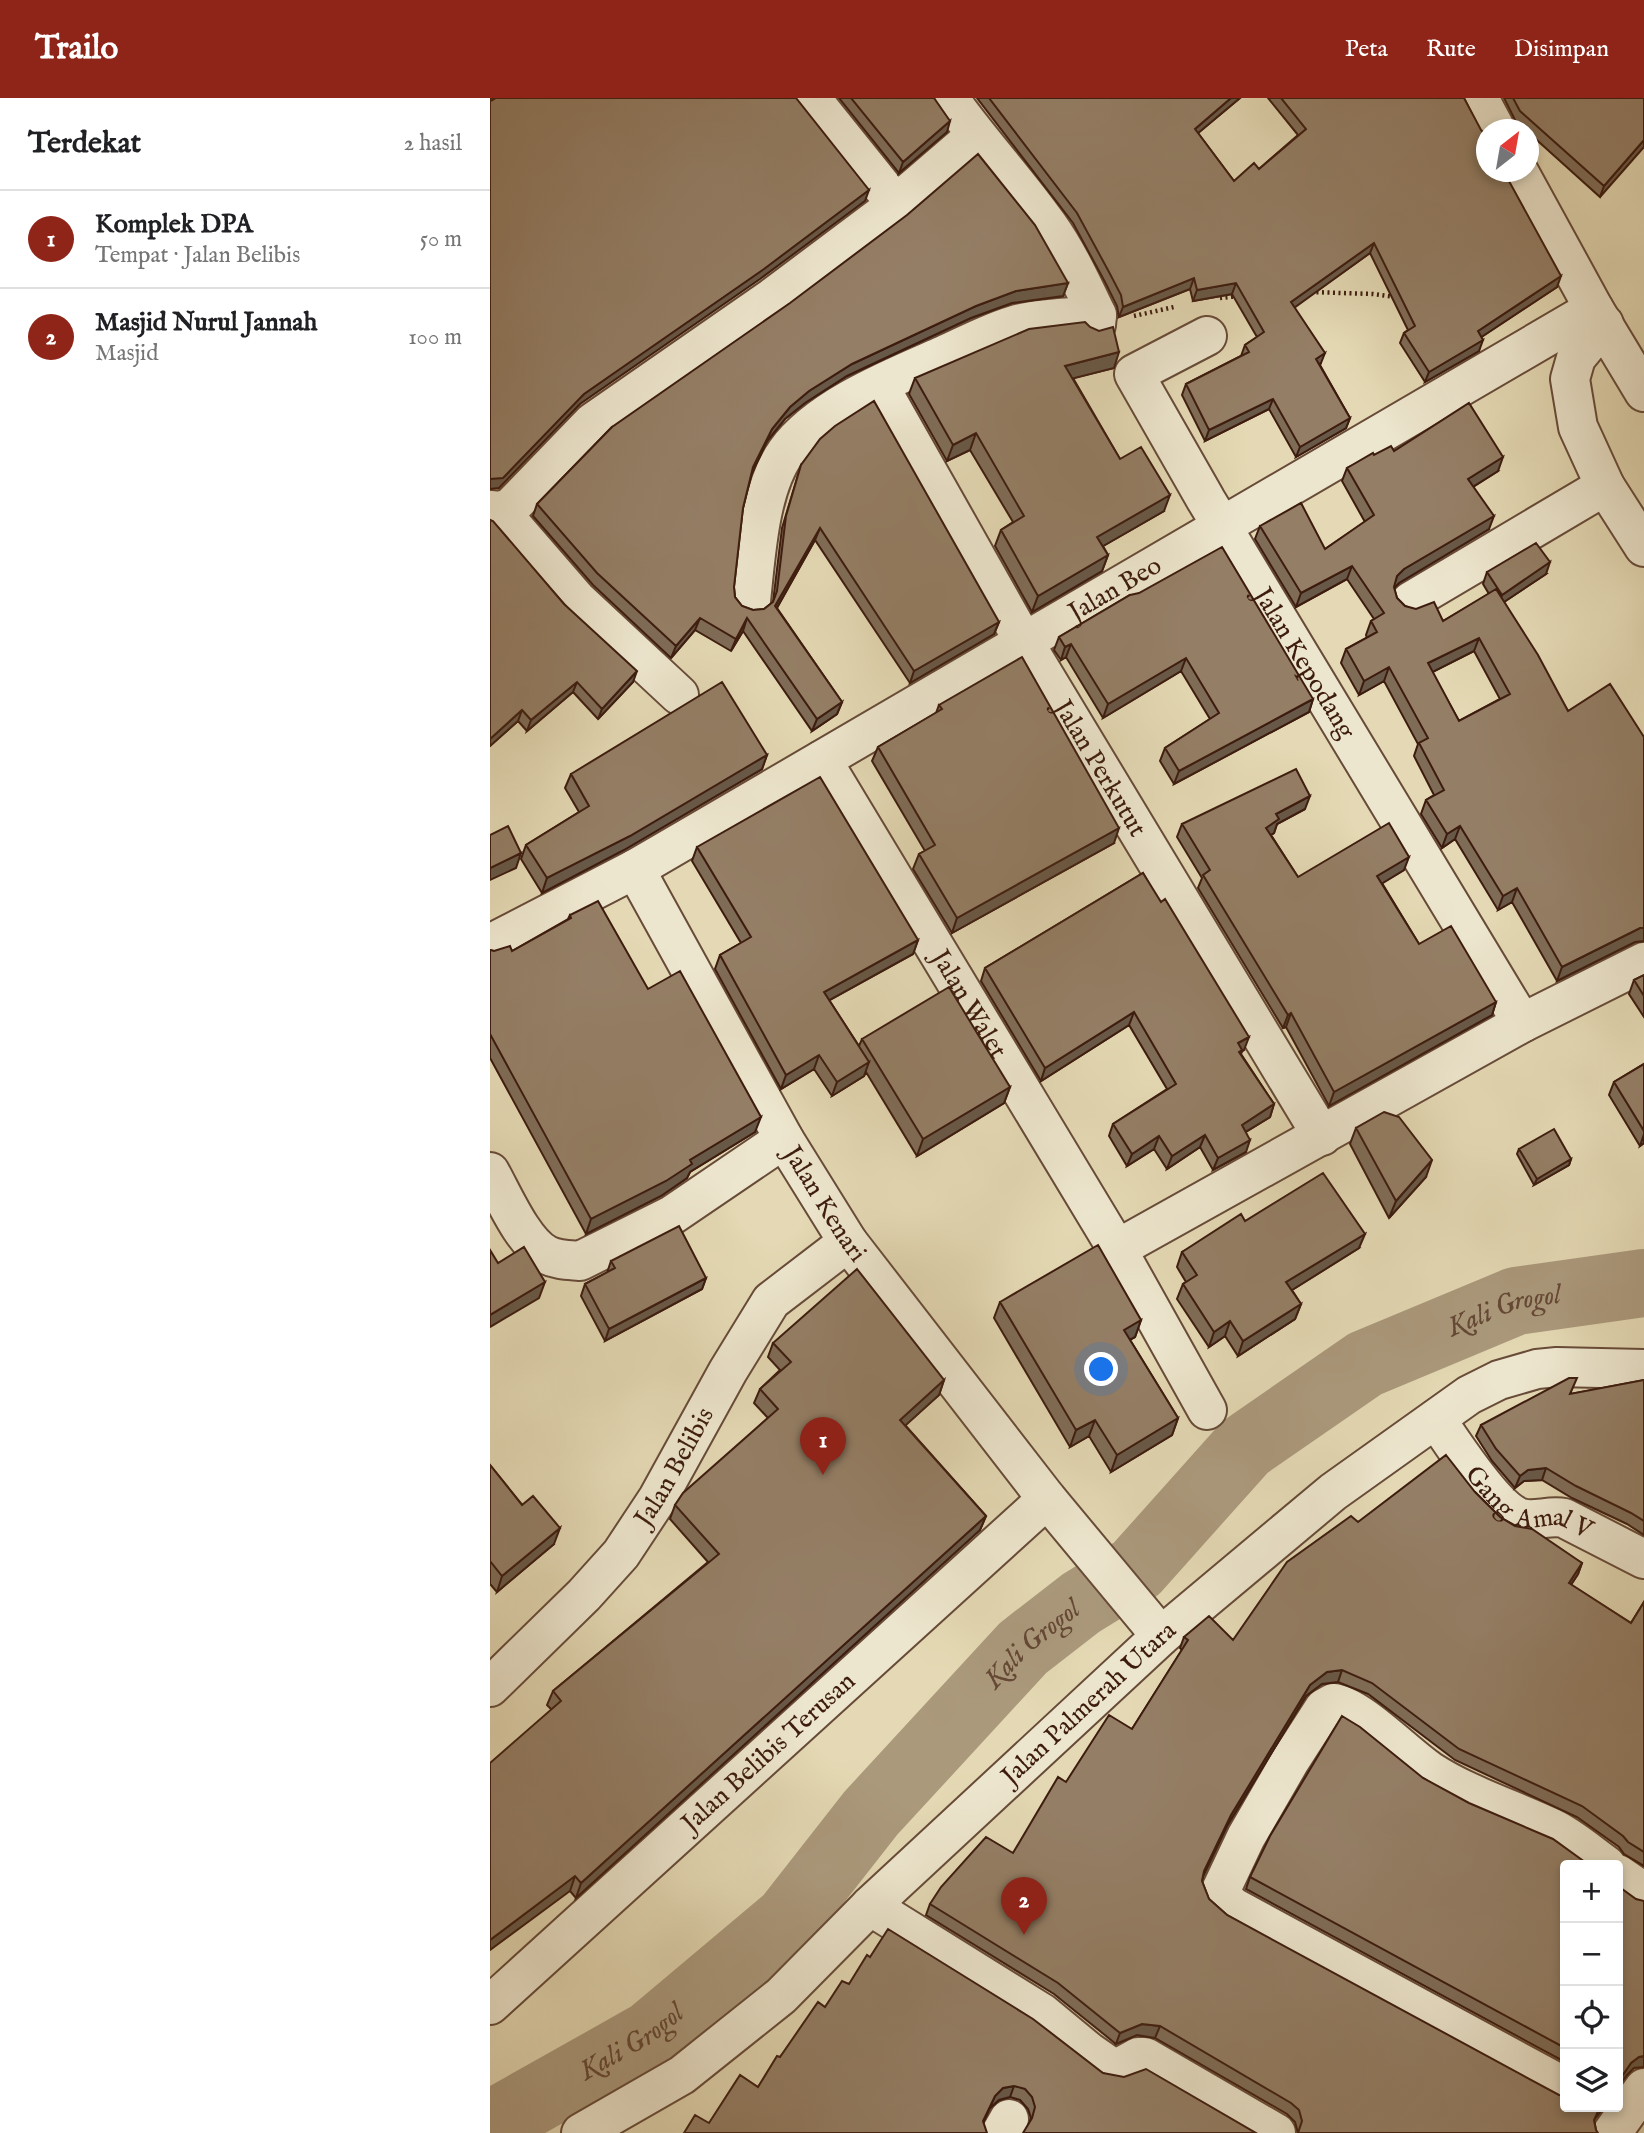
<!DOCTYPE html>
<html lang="id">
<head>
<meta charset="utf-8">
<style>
  :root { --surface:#fff; --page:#f2f2f2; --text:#202124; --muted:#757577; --line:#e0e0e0; --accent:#8f2418 }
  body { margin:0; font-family:"IM FELL English",serif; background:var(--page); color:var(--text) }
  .controls { position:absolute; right:21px; bottom:21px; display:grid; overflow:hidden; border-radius:7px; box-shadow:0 4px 10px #0003 }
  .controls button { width:63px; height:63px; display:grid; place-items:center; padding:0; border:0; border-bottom:2px solid var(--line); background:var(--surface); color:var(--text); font:35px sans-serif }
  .compass { position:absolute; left:986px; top:21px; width:63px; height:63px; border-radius:50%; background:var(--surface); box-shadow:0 4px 10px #0003; rotate:31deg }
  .you { position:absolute; left:612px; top:1272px; width:24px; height:24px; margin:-18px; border:5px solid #fff; border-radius:50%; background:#1a73e8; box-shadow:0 0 0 10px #1a73e833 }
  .badge { display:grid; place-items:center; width:46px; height:46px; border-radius:50%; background:var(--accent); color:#fff; font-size:23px; font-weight:700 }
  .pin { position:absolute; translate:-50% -58px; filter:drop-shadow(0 2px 4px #0008) }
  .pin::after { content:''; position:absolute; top:37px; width:24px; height:21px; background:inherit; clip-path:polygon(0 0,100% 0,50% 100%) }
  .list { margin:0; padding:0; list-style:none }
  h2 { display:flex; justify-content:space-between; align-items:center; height:91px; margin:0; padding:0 28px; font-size:30px }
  h2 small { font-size:23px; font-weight:400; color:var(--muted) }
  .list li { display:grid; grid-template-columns:46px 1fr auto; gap:21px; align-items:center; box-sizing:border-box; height:98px; padding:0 28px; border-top:2px solid var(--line) }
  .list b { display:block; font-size:26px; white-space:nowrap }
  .list p { margin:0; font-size:23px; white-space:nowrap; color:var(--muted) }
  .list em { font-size:23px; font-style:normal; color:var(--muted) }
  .icon { flex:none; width:38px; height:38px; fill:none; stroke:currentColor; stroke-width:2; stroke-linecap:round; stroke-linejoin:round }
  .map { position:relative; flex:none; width:1154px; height:2035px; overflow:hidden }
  header { display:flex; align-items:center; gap:42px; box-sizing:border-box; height:98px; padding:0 35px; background:var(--accent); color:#fff }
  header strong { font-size:33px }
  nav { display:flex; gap:38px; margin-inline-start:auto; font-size:24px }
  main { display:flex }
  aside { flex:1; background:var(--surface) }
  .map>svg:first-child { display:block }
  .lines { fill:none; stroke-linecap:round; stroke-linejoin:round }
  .river { stroke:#ab997c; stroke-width:68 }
  .minor-casing { stroke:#674b38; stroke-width:42 }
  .path { stroke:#3d1c0f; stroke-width:4.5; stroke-dasharray:2 3.5; stroke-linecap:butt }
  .minor { stroke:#ede6ce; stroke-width:38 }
  .wall { fill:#7f6c57; stroke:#3d1c0f; stroke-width:2; fill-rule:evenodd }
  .shaded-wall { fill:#685847; stroke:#3d1c0f; stroke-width:2 }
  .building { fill:#947e65; stroke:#3d1c0f; stroke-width:2; fill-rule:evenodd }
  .labels { text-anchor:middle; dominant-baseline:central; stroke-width:7; stroke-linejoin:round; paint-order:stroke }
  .street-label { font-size:26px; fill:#3d1c0f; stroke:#ede6ce }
  .water-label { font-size:28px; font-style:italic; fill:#644835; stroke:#ede6ce }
</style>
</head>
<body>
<header>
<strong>Trailo</strong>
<nav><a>Peta</a><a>Rute</a><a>Disimpan</a></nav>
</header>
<main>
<aside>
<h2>Terdekat<small>2 hasil</small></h2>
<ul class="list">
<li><span class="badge">1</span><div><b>Komplek DPA</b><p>Tempat · Jalan Belibis</p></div><em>50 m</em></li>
<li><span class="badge">2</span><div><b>Masjid Nurul Jannah</b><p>Masjid</p></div><em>100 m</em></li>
</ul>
</aside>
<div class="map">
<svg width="1154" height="2035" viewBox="0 0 1154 2035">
  <rect width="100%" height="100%" fill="#e4d9b4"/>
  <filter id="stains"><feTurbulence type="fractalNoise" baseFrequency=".00286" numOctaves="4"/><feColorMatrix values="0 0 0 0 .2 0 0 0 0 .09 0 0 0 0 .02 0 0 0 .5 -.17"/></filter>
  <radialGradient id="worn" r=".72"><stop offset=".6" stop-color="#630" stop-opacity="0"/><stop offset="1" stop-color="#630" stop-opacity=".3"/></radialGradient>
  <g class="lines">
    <path class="river" id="s1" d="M0 2027 160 1937 298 1821 381 1715 533 1550 591 1505 646 1471 755 1349 875 1266 1026 1203 1154 1185"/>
    <g class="minor-casing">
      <g id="minor">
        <path d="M321 0 406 106"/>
        <path d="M459 0C490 44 527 83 558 127 578 155 592 186 607 217"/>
        <path d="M989 0 1006 32"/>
        <path d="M1029 74 1104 211 1154 294"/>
        <path d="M1114 226 1086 260 1080 281 1088 329 1115 388 1154 449"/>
        <path id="s2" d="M717 238 644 276 716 402 1032 925"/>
        <path id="s3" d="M395 298 534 544 832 1038"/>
        <path d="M0 412 10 413 21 409 103 324 283 199 399 112 485 38"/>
        <path d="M10 413 87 502 189 597"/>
        <path d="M261 503C266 458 269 392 296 354 328 309 404 279 454 257 478 246 502 233 527 226 552 219 581 220 607 217L606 227"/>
        <path d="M921 503 1115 388"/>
        <path id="s4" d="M332 662 627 1151 717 1312"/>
        <path id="s5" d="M145 771 294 1041 358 1144 557 1401 671 1538"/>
        <path id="s6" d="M0 846 145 771 1104 211"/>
        <path d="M0 1074C13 1097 33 1145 57 1157 67 1162 79 1162 90 1163L182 1117 294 1041"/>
        <path d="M627 1151 1032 925 1154 864"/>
        <path id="s7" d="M946 1321C962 1344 1005 1412 1031 1420 1045 1424 1059 1417 1074 1420L1154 1461"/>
        <path id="s8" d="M0 1589 94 1497 131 1456 168 1400 238 1273 281 1203 358 1144"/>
        <path d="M1128 1776 1154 1794"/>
        <path d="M380 1808 552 1915 598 1953 621 1969H630L648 1959H655L786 2035"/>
        <path id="s9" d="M0 1907 557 1401"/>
        <path d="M1075 1989 743 1809 734 1801 730 1794 756 1739 800 1663 834 1610 843 1605C868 1607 916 1657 940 1673 977 1697 1022 1711 1062 1730 1081 1739 1099 1755 1116 1767"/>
        <path id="s10" d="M91 2035 192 1977 291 1898 380 1808 671 1538 843 1394 979 1297 1009 1282 1047 1271 1067 1269 1154 1271"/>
        <path d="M511 2035 519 2021"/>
        <path d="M1122 2035 1154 1990"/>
      </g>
    </g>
    <path class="path" d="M821 194 883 196 906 199
      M730 200 749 198
      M644 218 684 209"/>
    <use href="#minor" class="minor"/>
  </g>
  <path class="wall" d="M349 0H444L457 34 409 75Z
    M487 0H750L708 35 744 83 769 71 808 37 778 0H974L1067 189 991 239 989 253 935 284 910 245 914 235 918 232 880 155 804 209 831 265 830 267 860 320 856 330 806 359 779 311 715 343 692 297 696 286 751 258 755 247 767 239 742 196 703 203 700 191 629 219 627 208 615 184 583 125Z
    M1014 0H1154L1110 99 1039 35V32H1034L1026 24Z
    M578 185 573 198 522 205 481 220 357 278 315 305 295 321 277 343 262 375 253 410 244 489 245 499 252 508 263 512 274 511 283 504 292 430 311 367 509 524 504 536 420 585 325 442 287 510 352 604 347 616 322 633 253 533 241 553 205 532 181 560 103 487 43 418 47 406 122 329Z
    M624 270 583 280 630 361 674 413 613 448 618 457 612 473 542 514 505 448 511 432 523 424 480 352 457 363 419 296 425 280Z
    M904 353 1008 373 983 389 999 431 909 485 904 490 907 500 915 508 953 523 999 496 993 486 997 474 1056 476 1014 504 1078 613 1154 639V843L1145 844 1067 883 1022 804 1008 812 965 741 952 750 931 716 936 702 944 697 924 658 928 646 894 583 869 597 851 565 856 551 877 540 876 537 881 523 884 521 857 481 806 509 765 441 770 428 835 451 875 424 852 383 857 370 884 357ZM984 553 1010 601 969 623 942 574Z
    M0 422 143 584 108 621 83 594 37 633 28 623 0 648Z
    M640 497 823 601 819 614 684 686 670 663 675 650 720 621 691 573 613 620 576 559 571 562 564 552 569 539Z
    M449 607 624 745 462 835 423 771 429 756 435 753 382 663 388 649 446 615Z
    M277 657 272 671 134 752 52 795 31 761 36 747 89 714 75 690 81 676Z
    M815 711 787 726 784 735 781 737 808 779 914 772 892 785 929 846 1006 904 1002 917 839 1008 796 929 793 930 708 790 712 780 687 739 692 726Z
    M207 749 428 842 423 856 339 902 369 948 372 941 520 989 514 1005 427 1058 376 974 374 978 342 998 324 971 291 991 225 871 230 857 251 845 202 763Z
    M653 775 754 952 752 953 751 956 784 1006 780 1019 756 1034V1054L723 1072 710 1049 677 1071 664 1051 637 1068 619 1038 623 1026 677 991 639 927 551 983 491 883 495 870Z
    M80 817 158 891 265 1034 200 1074 197 1080 171 1098 96 1136 0 960V852L4 853H22L78 821Z
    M1154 877V919L1139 896 1144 882Z
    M1154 966V1045L1150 1048 1119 997 1124 984Z
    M866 1030 936 1079 899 1120 860 1046Z
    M1029 1051 1081 1061 1079 1067 1044 1087 1027 1056Z
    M755 1123 869 1150 802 1192 811 1206 805 1221 748 1258 735 1238 719 1249 687 1201 693 1186 696 1184 687 1169 692 1154Z
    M121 1163 216 1180 212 1191 115 1243 91 1198 95 1186 117 1175Z
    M510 1204 651 1222 645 1239 640 1242 688 1320 682 1337 621 1374 599 1338 580 1349 504 1220Z
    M283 1245 454 1282 449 1297 415 1327 496 1418 490 1432 86 1800 80 1793 61 1611 57 1607 63 1593 218 1464 180 1421 185 1407 278 1320 264 1305 270 1291 290 1272 278 1259Z
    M1154 1282V1437L1137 1426 1082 1400 1052 1382 1034 1383 1025 1390 1002 1363 986 1338 991 1327 1081 1296Z
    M0 1367 64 1446 7 1494 0 1486Z
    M985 1394 1010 1419 1092 1465 1088 1476 1081 1487 1141 1525 1154 1504V1768L1134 1756 1129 1749 1087 1719 965 1662 878 1596 848 1584 832 1586 816 1598 737 1728 713 1778 712 1783 719 1801 737 1817 1075 2009H1114L1104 2022 1106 2032 808 2035 805 2024 797 2016 665 1940 647 1937 626 1946 564 1896 436 1817 440 1806 523 1755 576 1684 642 1631 692 1552 690 1550 694 1539 743 1542 868 1424Z
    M933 1680 1075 1767V1964L756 1791 760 1779Z
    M359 1886 613 1975 540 2024 541 2020 538 2011 530 2002 520 1999 509 2002 500 2010 219 2025 268 1989 290 1959 335 1909Z"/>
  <path class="shaded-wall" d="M741 0H750L701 41 705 31Z
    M460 23 457 34 409 75 413 64Z
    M1154 42V49L1110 99 1114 88Z
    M379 92 375 103 270 181 90 306 9 390 0 391V381L94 296Z
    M884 145 880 155 797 215 801 204Z
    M1071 178 1067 189 984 244 988 233Z
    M704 180 700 191 629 219 633 209Z
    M578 185 573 198 522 205 481 220 357 278 315 305 295 321 277 343 259 381 263 369 282 331 300 309 319 293 362 266 486 208 526 193Z
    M746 185 742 196 703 203 707 192Z
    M993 242 989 253 935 284 939 274Z
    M629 254 624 270 569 284 575 268Z
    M835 255 831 265 822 272 826 261Z
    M783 301 779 311 715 343 719 332Z
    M860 320 856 330 806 359 810 349Z
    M486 335 480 352 457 363 463 347Z
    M1013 359 1008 373 973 395 978 381Z
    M680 397 674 413 601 455 607 439Z
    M1004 418 999 431 909 485 902 492 907 478 914 471Z
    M330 430 325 442 281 520 285 508Z
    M618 457 612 473 542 514 548 498Z
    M1060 464 1056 476 1008 508 1012 497Z
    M862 468 857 481 806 509 811 495Z
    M210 520 205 532 181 560 186 548Z
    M257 520 253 533 241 553 246 541Z
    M509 524 504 536 420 585 424 573Z
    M989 540 984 553 933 579 938 565Z
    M581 546 576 559 571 562 575 549Z
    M696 560 691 573 613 620 618 606Z
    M899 569 894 583 869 597 874 583Z
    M147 573 143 584 108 621 112 611Z
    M87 584 83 594 37 633 41 622Z
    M823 601 819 614 684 686 689 673Z
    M352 604 347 616 322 633 327 621Z
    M32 612 28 623 0 648V641Z
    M277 657 272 671 134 752 52 795 57 780Z
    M820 698 815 711 787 726 784 735 771 743 776 730 786 716Z
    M970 728 965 741 952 750 957 736Z
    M629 730 624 745 462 835 467 820Z
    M31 755 26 770 0 782V770Z
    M919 759 914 772 883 791 887 778Z
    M1027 790 1022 804 1008 812 1013 798Z
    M1150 830H1154V843L1145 844 1067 883 1072 869Z
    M428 842 423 856 329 908 334 894Z
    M1006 904 1002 917 839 1008 844 994Z
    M644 914 639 927 551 983 555 970Z
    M801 915 796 929 793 930 798 917Z
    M759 939 754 952 752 953 748 964V945Z
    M329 957 324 971 291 991 296 977Z
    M379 964 374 978 342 998 347 984Z
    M520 989 514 1005 427 1058 433 1041Z
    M784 1006 780 1019 747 1039 752 1027Z
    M271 1019 265 1034 200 1074 197 1080 171 1098 96 1136 101 1121Z
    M1154 1036V1045L1150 1048Z
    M715 1037 710 1049 677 1071 682 1058Z
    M669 1038 664 1051 637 1068 642 1056Z
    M760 1042 756 1054 723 1072 728 1060Z
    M1081 1061 1079 1067 1044 1087 1047 1081Z
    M942 1062 936 1079 899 1120 906 1103Z
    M875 1136 869 1150 791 1199 796 1184Z
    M216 1180 212 1191 115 1243 119 1231Z
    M55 1184 49 1200 0 1229V1217Z
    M811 1206 805 1221 748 1258 753 1243Z
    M651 1222 645 1239 628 1248 634 1232Z
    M740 1223 735 1238 719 1249 724 1234Z
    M454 1282 449 1297 405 1337 410 1322Z
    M688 1320 682 1337 621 1374 627 1357Z
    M605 1322 599 1338 580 1349 586 1332Z
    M1056 1370 1052 1382 1034 1383 1025 1390 1030 1378 1038 1372Z
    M496 1418 490 1432 86 1800 91 1785Z
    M70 1430 64 1446 7 1494 12 1478Z
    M1092 1465 1088 1476 1074 1497 1079 1485Z
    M852 1572 848 1584 832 1586 816 1598 737 1728 710 1785 714 1773 741 1717 820 1587 837 1574Z
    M85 1778 80 1793 0 1852V1842Z
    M652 1926 670 1928 665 1940 647 1937 626 1946 630 1935Z
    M1154 1958V1969L1144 1970 1137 1977 1128 1989V1984L1141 1965 1149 1959Z
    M524 1988 520 1999 509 2002 500 2010 489 2034 505 1998 513 1990Z
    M1110 2009H1114L1104 2022 1108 2011Z"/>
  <path class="building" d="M0 0H4L1 3 6 0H306L379 92 274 171 94 296 13 380 0 381Z
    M361 0H444L460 23 413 64Z
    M499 0H741L705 31 744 83 764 65 769 71 816 31 791 0H974L991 32 997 38V74H1014L1071 178 988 233 993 242 939 274 914 235 925 228 884 145 801 204 835 255 826 261 860 320 810 349 783 301 719 332 696 286 759 254 755 247 774 234 746 185 707 192 704 180 633 209 631 197 619 174 587 115Z
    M1023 0H1154V42L1114 88 1030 13Z
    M488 56 545 127 578 185 526 193 486 208 362 266 319 293 300 309 282 331 263 369 253 410 244 489 245 499 252 508 263 512 274 511 283 504 287 493 296 418 311 367 330 341 345 328 384 303 509 524 424 573 330 430 285 508 352 604 327 621 257 520 246 541 210 520 186 548 107 475 47 406 122 329 300 205 417 117Z
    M595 224 600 229 609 233 623 229 629 254 575 268 630 361 651 349 680 397 607 439 618 457 548 498 511 432 534 418 486 335 463 347 425 280 539 231Z
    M979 305 1013 359 978 381 1004 418 914 471 907 478 904 489 907 500 915 508 926 511 944 504 953 523 1006 491 1048 557 1078 613 1120 586 1154 639V830H1150L1072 869 1027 790 1013 798 970 728 957 736 936 702 954 692 929 645 938 640 899 569 874 583 856 551 887 534 881 523 894 515 862 468 811 495 770 428 811 405 835 451 884 417 857 370 883 355 884 357 901 348 904 353ZM989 540 1020 596 969 623 938 565Z
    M0 422 3 423 74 506 147 573 112 611 87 584 41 622 32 612 0 641Z
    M1046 445 1060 464 1012 497 997 474Z
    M732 449 823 601 689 673 675 650 729 615 696 560 618 606 581 546 575 549 569 539 640 497 649 495Z
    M532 559 629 730 467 820 429 756 445 747 388 649 452 611 449 607Z
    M232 584 277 657 140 738 57 780 36 747 99 708 81 676Z
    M806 671 820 698 786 716 789 721 776 730 808 779 899 725 919 759 887 778 929 846 961 828 1006 904 844 994 801 915 798 917 713 777 720 772 692 726Z
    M330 679 428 842 334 894 379 964 347 984 329 957 296 977 230 857 261 839 207 749Z
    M18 728 31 755 0 770V737Z
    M653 775 671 804 675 801 759 939 748 945 752 952 749 954 784 1006 752 1027 760 1042 728 1060 715 1037 682 1058 669 1038 642 1056 623 1026 686 986 644 914 555 970 495 870Z
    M108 803 158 891 190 873 271 1019 200 1062 202 1066 176 1083 101 1121 0 936V852L4 853 20 848 22 853 81 820 80 817Z
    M1154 877V898L1144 882Z
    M459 889 520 989 433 1041 372 941Z
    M1154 966V1033L1124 984Z
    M894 1014 909 1019 942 1062 906 1103 866 1030Z
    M1064 1031 1081 1061 1047 1081 1029 1051Z
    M833 1075 875 1136 796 1184 811 1206 753 1243 740 1223 724 1234 693 1186 707 1177 692 1154 751 1116 755 1123Z
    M189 1128 216 1180 119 1231 95 1186 125 1170 121 1163Z
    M608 1147 651 1222 634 1232 688 1320 627 1357 605 1322 586 1332 510 1204Z
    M34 1149 55 1184 0 1217V1152L8 1165Z
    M367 1171 454 1282 410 1322 496 1418 91 1785 85 1778 0 1842V1665L71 1603 63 1593 229 1456 185 1407 193 1395 288 1311 270 1291 301 1264 283 1245Z
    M1079 1280H1087L1080 1296 1154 1282V1423L1141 1415 1086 1388 1056 1370 1038 1372 1030 1378 1006 1351 991 1327Z
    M956 1357 985 1394 1010 1419 1025 1428 1042 1431 1092 1465 1079 1485 1141 1525 1154 1504V1754L1138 1744 1133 1738 1092 1708 969 1651 882 1585 852 1572 837 1574 820 1587 741 1717 714 1773 712 1783 719 1801 737 1817 1069 1997 1075 1998V2009H1110L1104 2022 1106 2032 1108 2035H808L812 2023 809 2012 801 2005 670 1928 652 1926 630 1935 568 1885 440 1806 451 1789 496 1739 523 1755 568 1679 576 1684 619 1617 642 1631 698 1542 694 1539 719 1518 743 1542 797 1464 861 1418 868 1424Z
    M0 1367 32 1407 43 1398 70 1430 12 1478 0 1463Z
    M852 1618 870 1629 933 1680 979 1705 1063 1741 1099 1767H1075V1950L760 1779 780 1738Z
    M1128 1788 1146 1801 1154 1803V1958L1149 1959 1141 1965 1128 1984Z
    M398 1831 543 1921 613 1975 634 1979 656 1971 766 2035H533L542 2020 545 2009 542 1999 535 1991 524 1988 513 1990 505 1998 493 2023 497 2035H194L205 2017 219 2025 250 1977 268 1989 287 1958 290 1959 328 1904 335 1909 352 1883 359 1886 377 1857 380 1859Z"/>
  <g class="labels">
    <g class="street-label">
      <text stroke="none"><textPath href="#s6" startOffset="719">Jalan Beo</textPath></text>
      <text stroke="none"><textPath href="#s2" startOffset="418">Jalan Kepodang</textPath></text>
      <text stroke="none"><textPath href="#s3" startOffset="430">Jalan Perkutut</textPath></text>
      <text stroke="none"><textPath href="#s4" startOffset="285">Jalan Walet</textPath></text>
      <text stroke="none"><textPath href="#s5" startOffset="385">Jalan Kenari</textPath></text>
      <text stroke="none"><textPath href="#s8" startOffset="289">Jalan Belibis</textPath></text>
      <text stroke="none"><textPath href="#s7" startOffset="133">Gang Amal V</textPath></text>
      <text stroke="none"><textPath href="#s10" startOffset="668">Jalan Palmerah Utara</textPath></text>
      <text stroke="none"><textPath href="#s9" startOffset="376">Jalan Belibis Terusan</textPath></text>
    </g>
    <g class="water-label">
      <text stroke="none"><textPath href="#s1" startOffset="1320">Kali Grogol</textPath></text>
      <text stroke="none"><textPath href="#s1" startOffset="732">Kali Grogol</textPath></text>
      <text stroke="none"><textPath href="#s1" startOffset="164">Kali Grogol</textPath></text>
    </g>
  </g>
  <rect width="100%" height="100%" filter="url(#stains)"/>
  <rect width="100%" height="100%" fill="url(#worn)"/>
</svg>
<div class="controls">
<button>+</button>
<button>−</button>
<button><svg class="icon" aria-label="locate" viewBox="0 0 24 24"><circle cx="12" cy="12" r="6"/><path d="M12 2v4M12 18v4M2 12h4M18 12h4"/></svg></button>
<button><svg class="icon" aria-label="layers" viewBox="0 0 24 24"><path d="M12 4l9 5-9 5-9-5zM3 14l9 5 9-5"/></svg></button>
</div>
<svg class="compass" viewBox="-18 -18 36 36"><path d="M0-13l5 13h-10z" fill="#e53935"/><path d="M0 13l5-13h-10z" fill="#757577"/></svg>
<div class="you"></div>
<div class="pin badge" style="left:333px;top:1377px">1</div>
<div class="pin badge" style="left:534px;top:1837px">2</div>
</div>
</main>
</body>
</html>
